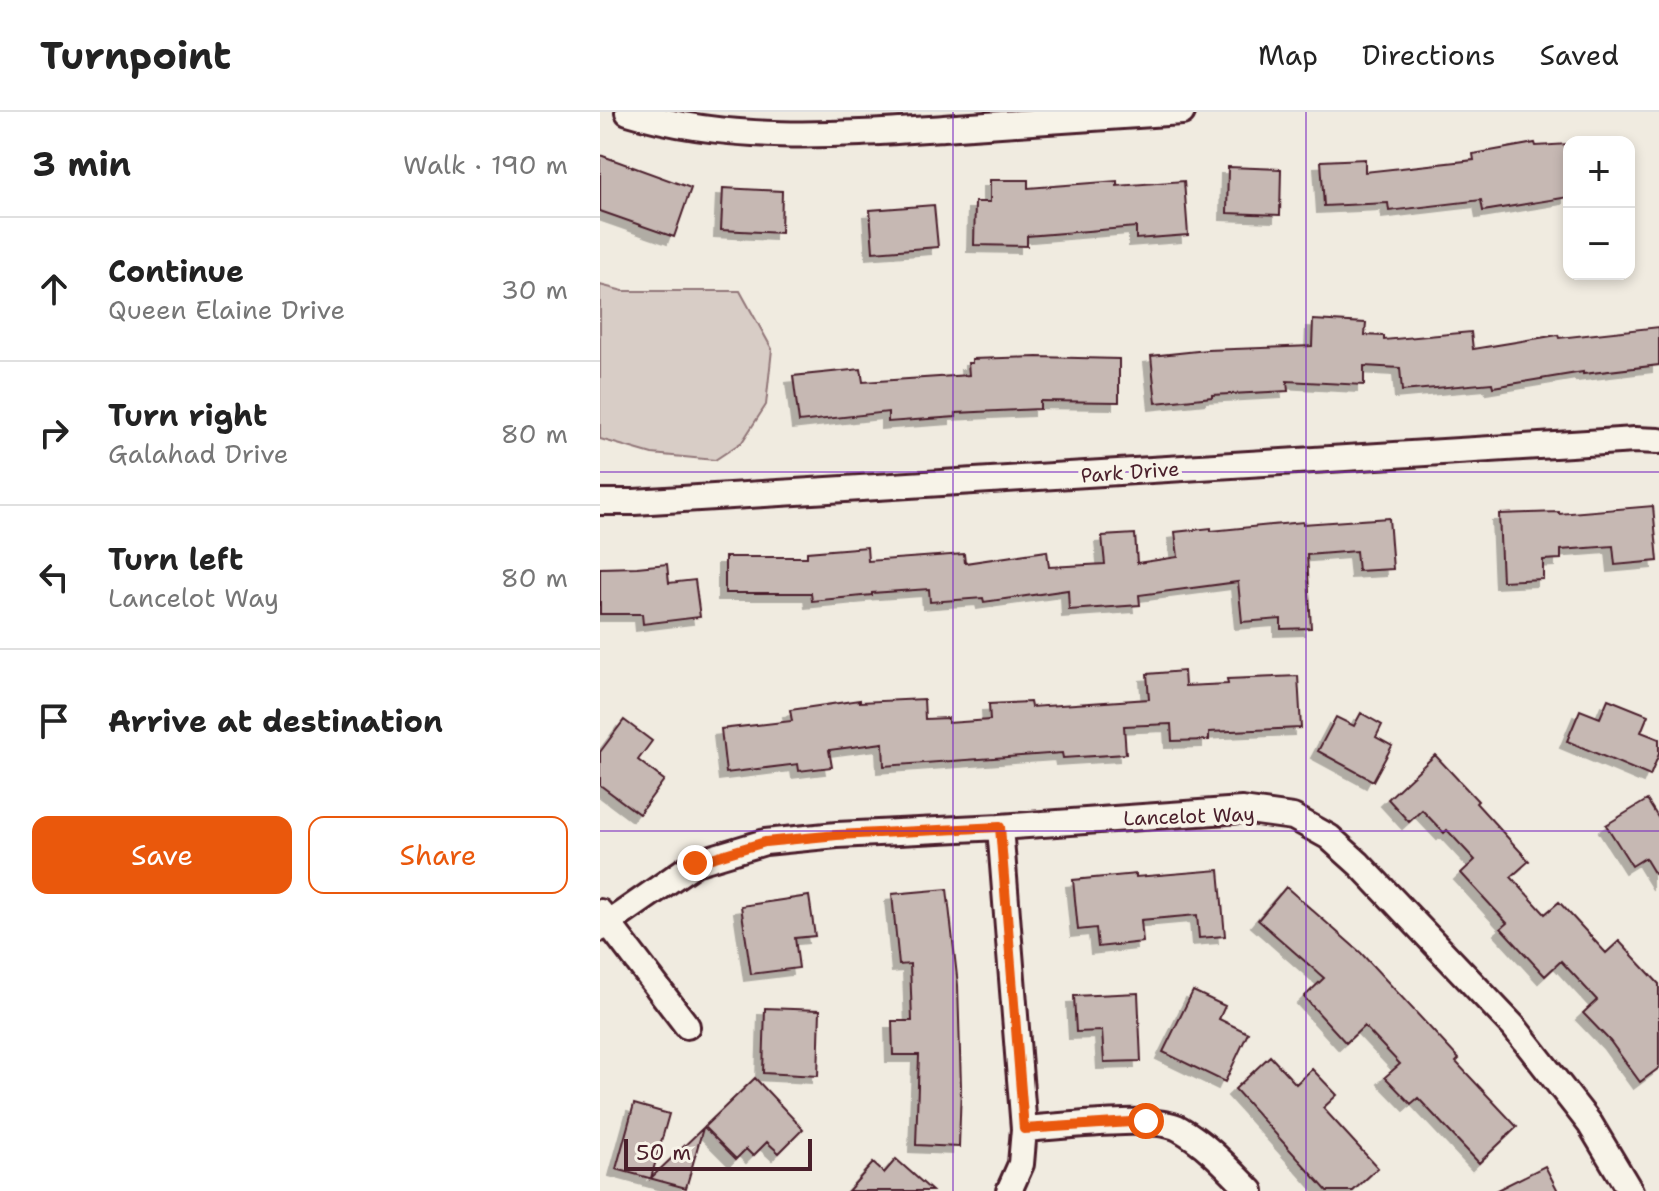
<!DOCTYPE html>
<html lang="en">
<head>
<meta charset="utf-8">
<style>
  :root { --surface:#fff; --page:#f2f2f2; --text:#222; --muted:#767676; --line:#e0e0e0; --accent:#ea580c }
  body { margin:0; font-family:"Shantell Sans",sans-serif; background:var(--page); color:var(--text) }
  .controls { position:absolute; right:24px; top:24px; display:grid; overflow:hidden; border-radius:16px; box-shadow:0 4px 12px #0003 }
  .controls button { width:72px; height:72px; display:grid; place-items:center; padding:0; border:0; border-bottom:2px solid var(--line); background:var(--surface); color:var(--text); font:40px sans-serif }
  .scale { position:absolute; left:24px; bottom:20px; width:188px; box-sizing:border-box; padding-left:8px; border:4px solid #4a1f2b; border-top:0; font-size:22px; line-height:28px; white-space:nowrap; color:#4a1f2b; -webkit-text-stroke:6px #f7f3e8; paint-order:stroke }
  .stop { position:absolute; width:24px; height:24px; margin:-18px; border:6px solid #ea580c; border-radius:50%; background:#fff }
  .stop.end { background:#ea580c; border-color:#fff; box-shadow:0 2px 8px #0008 }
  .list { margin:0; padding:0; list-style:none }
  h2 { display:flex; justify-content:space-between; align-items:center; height:104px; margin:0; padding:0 32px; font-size:34px }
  h2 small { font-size:26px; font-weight:400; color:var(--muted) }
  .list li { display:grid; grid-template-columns:52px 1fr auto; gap:24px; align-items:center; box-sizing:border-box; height:144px; padding:0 32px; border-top:2px solid var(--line) }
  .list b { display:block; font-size:30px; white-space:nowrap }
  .list p { margin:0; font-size:26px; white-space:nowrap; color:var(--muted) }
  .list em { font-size:26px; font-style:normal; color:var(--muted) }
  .actions { display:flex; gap:16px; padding:24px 32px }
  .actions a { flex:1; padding:18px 0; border:2px solid var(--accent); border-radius:16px; text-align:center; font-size:28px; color:var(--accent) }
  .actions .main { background:var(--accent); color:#fff }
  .icon { flex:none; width:44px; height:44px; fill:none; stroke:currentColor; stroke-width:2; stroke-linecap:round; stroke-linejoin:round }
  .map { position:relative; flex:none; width:1059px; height:1079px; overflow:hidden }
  header { display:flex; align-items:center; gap:48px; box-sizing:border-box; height:112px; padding:0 40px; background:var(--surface); border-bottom:2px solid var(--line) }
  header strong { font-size:38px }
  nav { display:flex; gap:44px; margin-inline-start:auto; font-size:28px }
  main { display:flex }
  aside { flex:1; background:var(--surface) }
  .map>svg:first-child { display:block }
  .green { fill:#d8cdc6; stroke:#917678; stroke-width:2 }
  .building { fill:#c6b8b3; stroke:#4a1f2b; stroke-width:2; filter:url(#shadow) }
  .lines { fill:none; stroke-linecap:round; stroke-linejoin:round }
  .street-casing { stroke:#4a1f2b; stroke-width:30 }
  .street { stroke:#f7f3e8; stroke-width:24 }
  .route { stroke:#ea580c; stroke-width:10 }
  .grid { fill:none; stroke:#7b2cbf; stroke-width:2; stroke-opacity:0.55 }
  .labels { text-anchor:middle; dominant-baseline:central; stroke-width:7; stroke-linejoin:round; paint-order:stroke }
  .street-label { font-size:20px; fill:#4a1f2b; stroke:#f7f3e8 }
</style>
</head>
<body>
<header>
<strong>Turnpoint</strong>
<nav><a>Map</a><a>Directions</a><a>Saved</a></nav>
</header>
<main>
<aside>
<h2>3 min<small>Walk · 190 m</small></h2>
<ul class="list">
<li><svg class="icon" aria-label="ahead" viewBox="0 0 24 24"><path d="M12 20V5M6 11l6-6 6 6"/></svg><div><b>Continue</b><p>Queen Elaine Drive</p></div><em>30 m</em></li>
<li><svg class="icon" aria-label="right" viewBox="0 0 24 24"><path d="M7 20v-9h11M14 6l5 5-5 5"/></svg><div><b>Turn right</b><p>Galahad Drive</p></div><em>80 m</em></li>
<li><svg class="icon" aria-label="left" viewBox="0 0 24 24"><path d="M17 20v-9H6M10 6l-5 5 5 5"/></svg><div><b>Turn left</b><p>Lancelot Way</p></div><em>80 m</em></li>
<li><svg class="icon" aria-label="arrive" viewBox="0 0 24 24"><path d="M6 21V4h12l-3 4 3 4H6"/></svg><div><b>Arrive at destination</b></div></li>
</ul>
<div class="actions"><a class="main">Save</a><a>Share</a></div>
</aside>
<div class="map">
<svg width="1059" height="1079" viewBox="0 0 1059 1079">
  <defs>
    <filter id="shadow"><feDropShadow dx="-7" dy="7" stdDeviation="0" flood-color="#0004"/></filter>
  </defs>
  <rect width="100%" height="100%" fill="#f0ebe0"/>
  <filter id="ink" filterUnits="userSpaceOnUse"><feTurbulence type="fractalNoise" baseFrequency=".0125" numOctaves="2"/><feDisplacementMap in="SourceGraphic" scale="16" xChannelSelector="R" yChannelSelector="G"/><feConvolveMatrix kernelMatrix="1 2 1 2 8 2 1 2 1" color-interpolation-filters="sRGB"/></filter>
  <g filter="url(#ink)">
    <path class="green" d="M0 173 23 179H140L172 237 166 293 142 330 115 348 52 342 0 327Z"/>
    <path class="building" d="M935 31 936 34 969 32V85L883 99 881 88 789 99 788 91 724 94 721 49 765 47V60L874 48 873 42Z
      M0 43 91 76 74 125 0 99Z
      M628 55 681 57 680 103 627 101Z
      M390 68H428V76L517 69V74L584 69 588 123 536 127V115L427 124V134L374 133 375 90H390Z
      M123 76 182 79 181 121 121 118Z
      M334 93 338 135 273 140 270 98Z
      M713 208 766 211 765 223 784 224V228L871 220 873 237 958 223 959 226 1059 215V253L983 262V260L893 275 892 271 802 279 800 256 764 254V273L687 269 688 279 612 283V285L556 291 551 244 607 238 712 234Z
      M437 245 519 247V290L440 289V297L356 301V305L288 310V300L199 310 193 264 261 257 263 270 369 263 368 251H372V247Z
      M1053 394 1058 449 1015 453 1013 434 961 438V447L943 448V467L902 469 899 402 959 400V402Z
      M789 406 793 457 758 459 756 439 707 443 711 516 681 517V507L642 510 638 470 539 483 540 493 469 498 468 478 384 490 383 486 330 490 329 477 272 481V483L212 489 211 481H125V445H207V440L267 435 268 449 364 442 365 451 447 439 449 455 505 452 502 424 535 422 537 451 578 445 575 420 611 416V419L703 410V412Z
      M67 452 69 471 95 468 100 505 43 512 42 502H0V456L37 455Z
      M584 559 585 574 628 572 627 567 698 564 701 616 609 620V628L572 629 571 612 524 614 526 642 463 646 462 641 284 654 283 631 229 638 232 655 199 659 198 652 126 661 121 617 192 609 190 598 260 588V590L324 587 325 607 348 606V611L390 608 389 592 430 590 431 595 549 587 547 562Z
      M1008 587 1048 603 1041 620 1059 627V642L1050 664 967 629 980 598 1000 606Z
      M761 601 782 613 776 625 792 634 773 669 718 639 736 605 754 614Z
      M24 608 52 629 38 648 64 668 39 702 0 673V640Z
      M835 643 878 689 876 691 929 749 911 765 945 802 959 790 1006 841 1019 829 1059 872V956L1040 970 1010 929 983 901 997 888 961 849 945 864 901 816 907 811 861 761 875 748 847 718 844 721 822 698 809 710 788 687Z
      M1047 688 1059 707V769L1045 746 1032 754 1006 713Z
      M619 758 625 824 599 826 597 803 541 808 543 830 498 835 496 816 478 818 473 768 536 762V765Z
      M686 775 761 841 859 947 856 950 917 1015 879 1051 818 986 811 992 785 965 800 952 764 914 746 931 704 885 724 866 658 808Z
      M347 777 358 873 361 974 359 1035 316 1033 319 943H293L292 909H312L310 852 299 853 292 782Z
      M209 784 215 824 195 826 199 856 151 862 141 794Z
      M593 879 625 894 619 907 648 921 625 970 563 940Z
      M538 881 541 949 504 950 502 919 476 920 474 884Z
      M165 896 220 898 218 964 163 961Z
      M670 944 696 972 712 957 737 983 723 996 778 1056 753 1079H727L635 977Z
      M155 966 203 1017 179 1041 167 1030 153 1044 146 1037 136 1047 104 1015Z
      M34 992 69 1002 51 1066 103 1016 86 1076 16 1057Z
      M296 1047 332 1079H248L273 1051 284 1061Z
      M945 1054 958 1079H895Z"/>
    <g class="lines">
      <g class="street-casing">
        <path id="street" d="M28 0C129 31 239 23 344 16 423 10 502 5 582 0
          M0 390H34L1035 328 1059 329
          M400 715 424 1017 421 1052 409 1079
          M0 800 87 914
          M0 817 95 751 165 730 237 723 400 715 642 698 693 705 729 725 759 752 914 915 990 1012 1030 1079
          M424 1017C459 1015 553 1002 580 1017 608 1033 629 1057 651 1079"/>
      </g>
      <use href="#street" class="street"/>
    </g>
  </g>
  <g class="lines" filter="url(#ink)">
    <path class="route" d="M95 751 165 730 237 723 400 715 424 1017 546 1009"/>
  </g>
  <path class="grid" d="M353 0V1079M706 0V1079M0 360H1059M0 719H1059"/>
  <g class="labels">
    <g class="street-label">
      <text transform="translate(530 360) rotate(-4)">Park Drive</text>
      <text transform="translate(589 704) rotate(-2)">Lancelot Way</text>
    </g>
  </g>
</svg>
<div class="controls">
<button>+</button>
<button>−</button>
</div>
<div class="scale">50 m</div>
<div class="stop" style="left:546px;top:1009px"></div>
<div class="stop end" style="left:95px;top:751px"></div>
</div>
</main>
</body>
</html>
